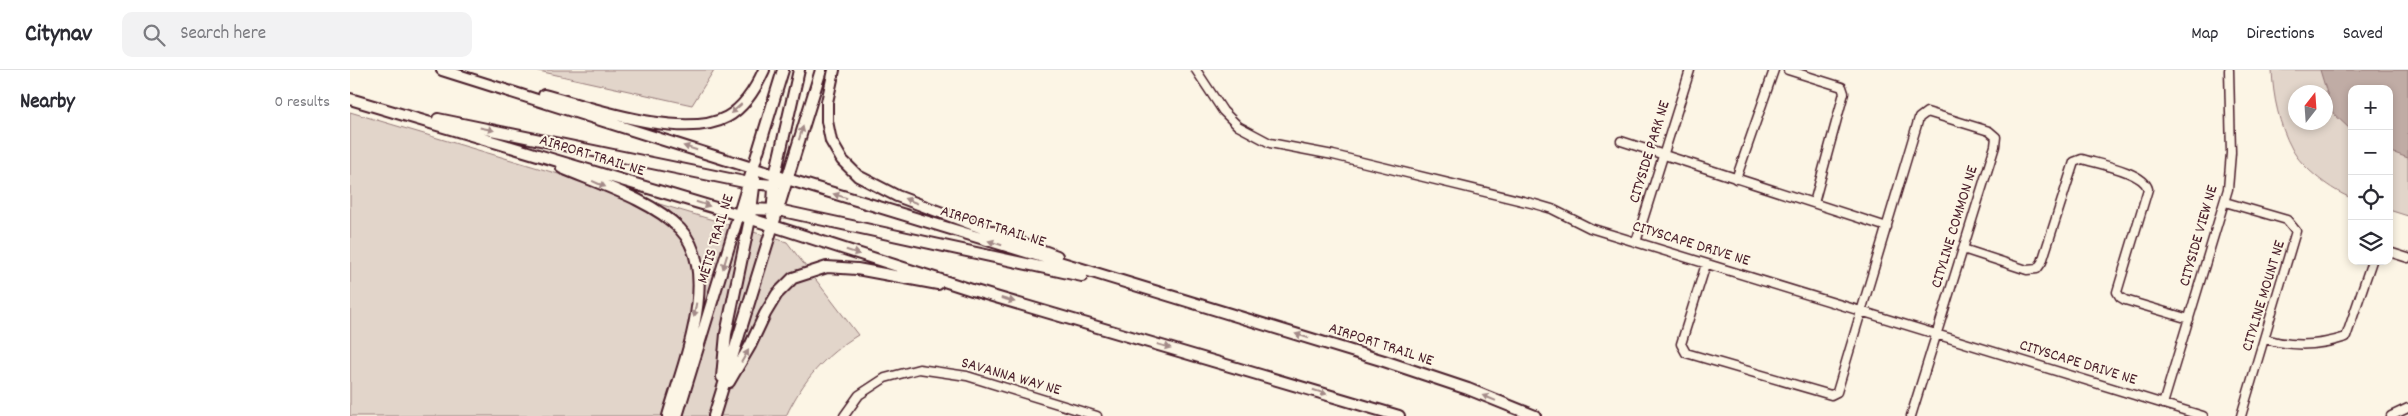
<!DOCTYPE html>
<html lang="en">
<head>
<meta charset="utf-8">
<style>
  :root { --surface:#fff; --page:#f2f2f3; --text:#2b2b33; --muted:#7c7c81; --line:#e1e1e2 }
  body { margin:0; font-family:Dekko,sans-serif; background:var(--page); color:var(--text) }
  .controls { position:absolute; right:15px; top:15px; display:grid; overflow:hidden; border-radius:10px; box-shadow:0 2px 8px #0003 }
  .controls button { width:45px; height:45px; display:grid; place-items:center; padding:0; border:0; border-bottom:1px solid var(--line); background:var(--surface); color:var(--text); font:25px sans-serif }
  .compass { position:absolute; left:1938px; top:15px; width:45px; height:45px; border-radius:50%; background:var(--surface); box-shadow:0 2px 8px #0003; rotate:17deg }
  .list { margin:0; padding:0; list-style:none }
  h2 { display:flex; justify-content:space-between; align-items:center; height:65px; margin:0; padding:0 20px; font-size:21px }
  h2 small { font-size:16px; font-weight:400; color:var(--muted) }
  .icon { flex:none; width:28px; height:28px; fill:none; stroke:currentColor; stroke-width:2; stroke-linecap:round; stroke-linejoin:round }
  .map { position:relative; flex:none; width:2058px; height:346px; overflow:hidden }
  header { display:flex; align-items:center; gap:30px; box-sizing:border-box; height:70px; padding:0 25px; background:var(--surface); border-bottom:1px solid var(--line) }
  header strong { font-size:24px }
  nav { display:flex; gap:28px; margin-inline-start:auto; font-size:18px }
  .search { width:350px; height:45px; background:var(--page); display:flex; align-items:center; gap:12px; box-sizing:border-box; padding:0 18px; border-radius:10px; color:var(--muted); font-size:19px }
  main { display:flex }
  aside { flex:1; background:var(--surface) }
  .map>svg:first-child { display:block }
  .green { fill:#e2d5ca; stroke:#967a7a; fill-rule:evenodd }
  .water { fill:#c0aca5; stroke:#917474 }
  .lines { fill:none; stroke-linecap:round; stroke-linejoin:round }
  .minor-casing { stroke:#4a1f2b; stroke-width:11 }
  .major-casing { stroke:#4a1f2b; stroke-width:14 }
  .minor { stroke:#fcf5e5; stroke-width:8 }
  .major { stroke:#fcf5e5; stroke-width:10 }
  .oneway { fill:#a38a88 }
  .labels { text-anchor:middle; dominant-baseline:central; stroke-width:4; stroke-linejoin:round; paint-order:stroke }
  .street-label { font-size:16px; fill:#4a1f2b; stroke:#fcf5e5 }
</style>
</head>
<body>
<header>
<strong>Citynav</strong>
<div class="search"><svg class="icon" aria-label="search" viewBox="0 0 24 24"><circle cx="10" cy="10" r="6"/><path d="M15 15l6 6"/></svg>Search here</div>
<nav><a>Map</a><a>Directions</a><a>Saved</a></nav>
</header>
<main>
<aside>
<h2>Nearby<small>0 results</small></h2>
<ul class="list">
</ul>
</aside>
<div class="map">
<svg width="2058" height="346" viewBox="0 0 2058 346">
  <rect width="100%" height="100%" fill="#fcf5e5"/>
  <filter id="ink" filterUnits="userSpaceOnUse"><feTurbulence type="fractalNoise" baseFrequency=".02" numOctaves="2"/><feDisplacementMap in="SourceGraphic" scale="10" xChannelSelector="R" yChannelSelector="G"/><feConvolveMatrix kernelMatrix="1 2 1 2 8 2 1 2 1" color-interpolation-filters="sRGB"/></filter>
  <g filter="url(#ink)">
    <path class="green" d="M184 0H364L342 35Z
      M1922 0H2058V146L2039 140V19H2002V128C1983 122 1951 97 1942 79 1929 55 1923 26 1922 0ZM1946 22H1976V52H1946Z
      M0 42 437 172 508 265C475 285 453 310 436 346H0Z"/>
    <path class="water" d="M1970 0H2058V88L2039 81V19H2002V61L1983 43Z"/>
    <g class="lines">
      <g class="minor-casing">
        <path id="minor" d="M846 0 873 41 888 56 920 73 983 85 1185 134 1202 139 1240 158 1853 346
          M1438 0 1492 17 1494 23 1464 133
          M1271 71 1537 157
          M1386 109 1424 0
          M1875 132 1937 150 1946 161 1891 346
          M1286 172 1340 0
          M1613 179 1677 200 1687 199 1692 192 1724 92 1732 89C1748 94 1794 102 1798 119L1767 222 1770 227 1775 230 1839 249
          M2039 182 2058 188
          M1356 194 1331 274 1336 283 1481 325 1487 322 1569 48 1577 42 1639 61 1646 67 1645 76 1561 346
          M1915 269C1942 277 1969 276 1996 267L2022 191
          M1813 334 1878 119 1881 83 1879 0
          M494 346 509 325 535 308 569 299 617 306 747 346
          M2041 346 2058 338"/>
      </g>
      <g class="major-casing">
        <path id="major" d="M92 0 437 109 1034 291 1118 319 1185 346
          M484 0 477 32V51L481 71 492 90 508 106 547 126 707 186
          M194 25C239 37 334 71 377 47 395 37 406 18 414 0
          M0 29 389 145 622 220 1049 346
          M88 49 399 113 423 115 437 109
          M212 98C247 113 304 131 330 159 372 203 332 296 318 346
          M389 145 402 139 428 140 732 206
          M422 146 425 105 449 0
          M372 307 376 264 400 149 405 109
          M379 312 400 276 415 244 427 224 443 208 477 197 507 199 588 214
          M327 346 433 0
          M364 346 471 0"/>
      </g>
      <use href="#minor" class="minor"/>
      <use href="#major" class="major"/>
    </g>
    <defs><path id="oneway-solid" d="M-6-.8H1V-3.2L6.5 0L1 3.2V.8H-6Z" transform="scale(1.25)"/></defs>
    <g class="oneway">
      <use href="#oneway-solid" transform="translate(386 39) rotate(139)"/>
      <use href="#oneway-solid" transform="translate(137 59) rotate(12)"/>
      <use href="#oneway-solid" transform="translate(451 63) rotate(-73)"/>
      <use href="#oneway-solid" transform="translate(340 78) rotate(-163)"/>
      <use href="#oneway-solid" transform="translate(249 114) rotate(24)"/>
      <use href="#oneway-solid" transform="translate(490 126) rotate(-163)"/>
      <use href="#oneway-solid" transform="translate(561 131) rotate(-159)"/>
      <use href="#oneway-solid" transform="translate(353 134) rotate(17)"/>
      <use href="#oneway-solid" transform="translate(645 173) rotate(-163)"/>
      <use href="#oneway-solid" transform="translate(503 182) rotate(17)"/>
      <use href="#oneway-solid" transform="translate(375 192) rotate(107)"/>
      <use href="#oneway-solid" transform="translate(658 230) rotate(16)"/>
      <use href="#oneway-solid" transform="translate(345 240) rotate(100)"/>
      <use href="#oneway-solid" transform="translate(952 266) rotate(-163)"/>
      <use href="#oneway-solid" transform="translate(814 276) rotate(16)"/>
      <use href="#oneway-solid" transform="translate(395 286) rotate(-60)"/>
      <use href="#oneway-solid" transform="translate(970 322) rotate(17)"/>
      <use href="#oneway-solid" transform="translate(1139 328) rotate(-158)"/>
    </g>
  </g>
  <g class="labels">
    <g class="street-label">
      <text transform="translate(1300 82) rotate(-73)">CITYSIDE PARK NE</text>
      <text transform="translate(242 86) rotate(17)">AIRPORT TRAIL NE</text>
      <text transform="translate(643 157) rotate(17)">AIRPORT TRAIL NE</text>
      <text transform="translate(1605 157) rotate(-73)">CITYLINE COMMON NE</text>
      <text transform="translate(1849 166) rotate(-74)">CITYSIDE VIEW NE</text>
      <text transform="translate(366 169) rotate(-73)">MÉTIS TRAIL NE</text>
      <text transform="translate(1341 174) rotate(17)">CITYSCAPE DRIVE NE</text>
      <text transform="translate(1914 226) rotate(-73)">CITYLINE MOUNT NE</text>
      <text transform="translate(1031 275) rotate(18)">AIRPORT TRAIL NE</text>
      <text transform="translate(1728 293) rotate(17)">CITYSCAPE DRIVE NE</text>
      <text transform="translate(661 307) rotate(16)">SAVANNA WAY NE</text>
    </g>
  </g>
</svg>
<div class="controls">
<button>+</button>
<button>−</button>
<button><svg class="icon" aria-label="locate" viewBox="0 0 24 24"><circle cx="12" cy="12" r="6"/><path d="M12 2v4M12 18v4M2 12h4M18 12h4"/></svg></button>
<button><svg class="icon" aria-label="layers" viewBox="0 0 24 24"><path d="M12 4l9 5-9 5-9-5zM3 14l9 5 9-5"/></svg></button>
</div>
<svg class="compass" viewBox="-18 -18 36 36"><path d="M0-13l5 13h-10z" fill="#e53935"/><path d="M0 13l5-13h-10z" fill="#7c7c81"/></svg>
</div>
</main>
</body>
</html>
